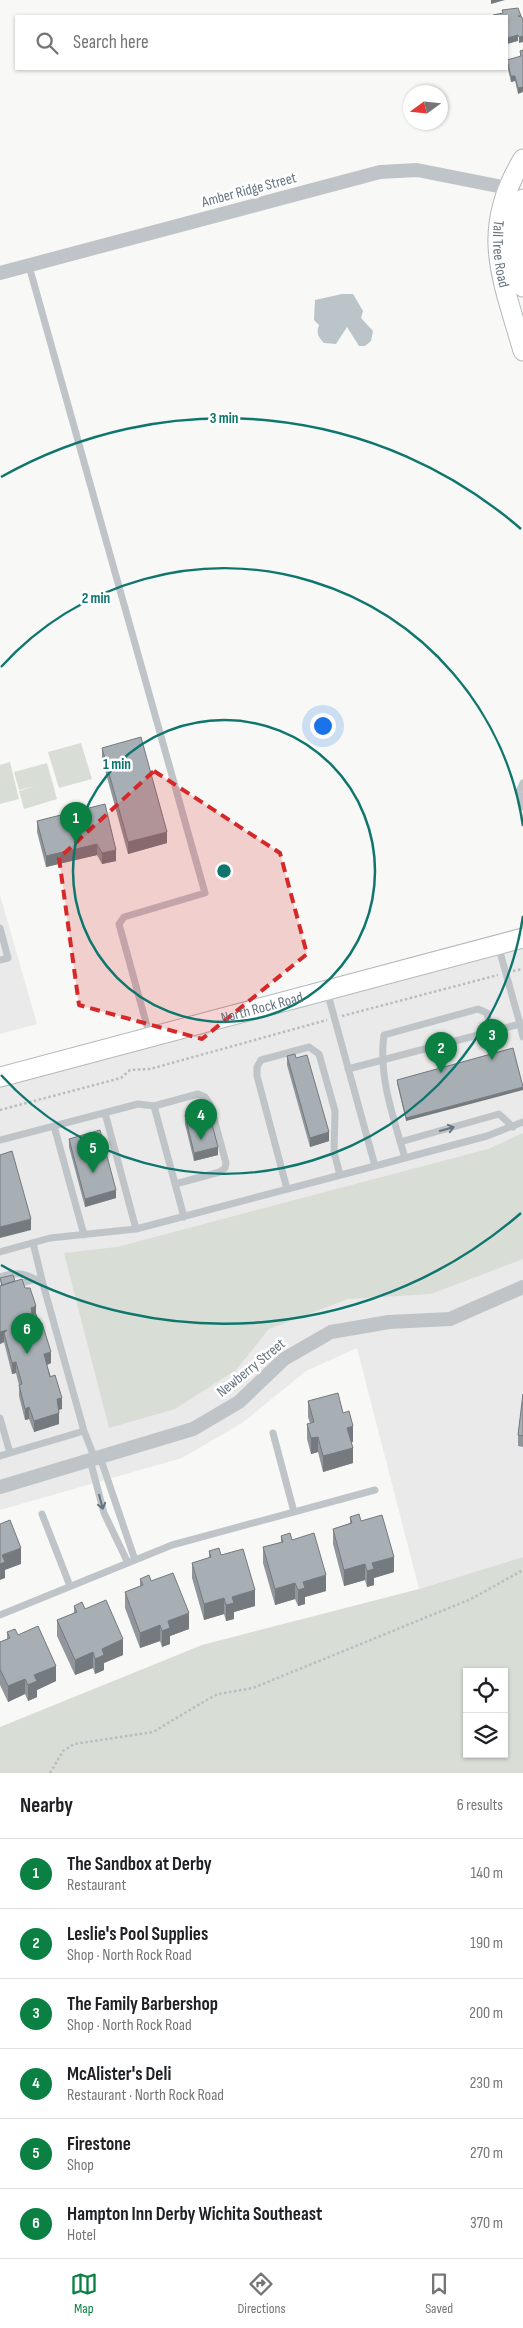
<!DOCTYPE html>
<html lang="en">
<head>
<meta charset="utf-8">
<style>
  :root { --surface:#fff; --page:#f6f6f6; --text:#202124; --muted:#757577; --line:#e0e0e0; --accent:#0b8043 }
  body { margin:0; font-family:"Sofia Sans Condensed",sans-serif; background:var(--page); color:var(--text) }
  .controls { position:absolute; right:15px; bottom:15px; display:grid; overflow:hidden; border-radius:0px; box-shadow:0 1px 4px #0004 }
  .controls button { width:45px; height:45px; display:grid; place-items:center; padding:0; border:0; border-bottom:1px solid var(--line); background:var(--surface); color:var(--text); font:25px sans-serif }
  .compass { position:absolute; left:403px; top:85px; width:45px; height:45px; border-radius:50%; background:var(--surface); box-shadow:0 1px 4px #0004; rotate:255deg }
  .you { position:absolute; left:322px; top:725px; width:18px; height:18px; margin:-12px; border:4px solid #fff; border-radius:50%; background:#1a73e8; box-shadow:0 0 0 8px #1a73e833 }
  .badge { display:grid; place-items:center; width:32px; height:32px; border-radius:50%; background:var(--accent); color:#fff; font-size:16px; font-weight:700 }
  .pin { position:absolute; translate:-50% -41px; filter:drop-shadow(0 1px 2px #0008) }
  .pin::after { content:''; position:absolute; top:26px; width:18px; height:15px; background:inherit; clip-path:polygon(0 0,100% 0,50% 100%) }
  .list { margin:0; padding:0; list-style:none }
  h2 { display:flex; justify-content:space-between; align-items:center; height:65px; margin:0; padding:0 20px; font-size:21px }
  h2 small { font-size:16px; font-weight:400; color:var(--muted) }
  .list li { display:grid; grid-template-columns:32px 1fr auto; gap:15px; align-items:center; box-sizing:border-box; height:70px; padding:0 20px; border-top:1px solid var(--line) }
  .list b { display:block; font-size:19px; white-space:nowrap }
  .list p { margin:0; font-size:16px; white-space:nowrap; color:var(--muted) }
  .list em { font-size:16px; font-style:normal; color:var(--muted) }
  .icon { flex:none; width:28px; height:28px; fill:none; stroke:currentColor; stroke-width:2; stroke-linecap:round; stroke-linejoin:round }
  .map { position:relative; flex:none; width:523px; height:1773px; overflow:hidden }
  .search { position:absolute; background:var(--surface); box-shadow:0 1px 4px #0004; left:15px; right:15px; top:15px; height:55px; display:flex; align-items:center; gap:12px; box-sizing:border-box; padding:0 18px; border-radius:0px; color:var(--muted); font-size:19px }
  .sheet { height:485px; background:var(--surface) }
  nav { display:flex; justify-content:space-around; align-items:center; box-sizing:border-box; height:70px; border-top:1px solid var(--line); background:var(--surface); font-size:14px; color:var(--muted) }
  nav a { display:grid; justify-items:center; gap:2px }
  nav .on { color:var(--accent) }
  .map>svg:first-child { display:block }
  .built { fill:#e9eae9 }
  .green { fill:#d8ddd6; fill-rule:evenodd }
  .water { fill:#bac4c9 }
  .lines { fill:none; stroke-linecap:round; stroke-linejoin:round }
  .secondary-casing { stroke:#b2b8bc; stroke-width:21 }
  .path { stroke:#babdc0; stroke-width:2.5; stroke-dasharray:2.5 2.5; stroke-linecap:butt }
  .lane { stroke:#bfc4c8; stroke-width:7 }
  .street { stroke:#bfc4c8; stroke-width:14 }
  .secondary { stroke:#fff; stroke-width:19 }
  .wall { fill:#90969c }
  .shaded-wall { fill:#757a7f }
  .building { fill:#a7afb5; stroke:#757a7f }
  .oneway { stroke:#657480 }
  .marked { fill:#d62828; fill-opacity:0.2; stroke:#d62828; stroke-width:4; stroke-dasharray:10 6; stroke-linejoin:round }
  .ring { fill:none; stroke:#0f766e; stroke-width:2.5 }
  .labels { text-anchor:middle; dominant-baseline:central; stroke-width:5; stroke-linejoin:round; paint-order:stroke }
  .street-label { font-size:15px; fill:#657480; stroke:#fff }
  .centre { fill:#0f766e; stroke:#fff; stroke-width:2.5 }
  .ring-label { font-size:15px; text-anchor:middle; font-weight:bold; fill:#0f766e; stroke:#fff; stroke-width:5; stroke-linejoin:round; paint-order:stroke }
</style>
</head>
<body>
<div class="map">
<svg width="523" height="1773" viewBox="0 0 523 1773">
  <rect width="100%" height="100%" fill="#f8f9f6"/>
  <path class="built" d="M0 895 37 1024 0 1034Z
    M523 937V1557L419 1589 357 1348 306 1371 242 1423 182 1458 0 1510V1077Z"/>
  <path class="green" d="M81 743 92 779 59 788 48 752Z
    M10 762 19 799 0 804V765Z
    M47 763 57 799 24 809 19 791 35 786 19 790 14 772Z
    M523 1133V1259L431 1294 348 1299 269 1329 236 1370 175 1409 109 1428 64 1253 117 1247 488 1149Z
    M523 1557V1773H0V1727L202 1645 419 1589ZM467 1672H504V1754H467Z"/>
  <path class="water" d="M342 294H353L363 311 361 318 373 331 371 341 365 346H359L347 327 336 344 324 343C318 337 316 333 319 325L314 320 315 300Z"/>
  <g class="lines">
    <g class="secondary-casing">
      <g id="secondary">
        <path id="s1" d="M523 159C479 231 502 277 523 351"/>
        <path d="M523 199C510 226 515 259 523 287"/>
        <path id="s2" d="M0 1077 523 938"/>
      </g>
    </g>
    <path class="path" d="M513 971 523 969
      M342 1016 498 975
      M0 1110 121 1078 130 1070 150 1069 327 1020
      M50 1773 63 1751 74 1744 153 1732 210 1698 218 1694 253 1688 471 1599 523 1570"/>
    <path class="lane" d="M29 266 205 893 124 917 119 924 150 1037
      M523 783 519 792 523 807
      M0 928 8 958 0 960
      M327 991 375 1166 487 1136 523 1122
      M523 1023 520 1024 523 1037
      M348 1069 520 1024 498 945
      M154 1106 198 1094 205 1097 210 1104 226 1163 225 1168 220 1172 175 1184
      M105 1113 136 1229
      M54 1126 84 1235
      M0 1140 138 1104 154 1106 184 1217
      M400 1142 499 1114 513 1127
      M405 1158C394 1119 378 1076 384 1035L478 1009 487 1013 491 1032
      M287 1189 257 1076V1067L261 1060 309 1047 319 1054 335 1111 334 1152 340 1175
      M33 1243 43 1284
      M0 1252 50 1238 136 1229 375 1166
      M0 1277C18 1271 27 1273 43 1284L84 1431 95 1459
      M15 1285 36 1279
      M0 1418 10 1453
      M273 1433 294 1512
      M0 1456 84 1431
      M100 1457 135 1560
      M90 1460 104 1513 128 1563
      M42 1514 70 1586
      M0 1615 172 1545 375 1490"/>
    <path class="street" d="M0 273 380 172 417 170 508 188
      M0 1487 193 1429 239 1402 284 1359 331 1332 389 1322 450 1319 523 1287"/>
    <use href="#secondary" class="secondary"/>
  </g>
  <path class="wall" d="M523 50 518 94 515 81 511 82 507 66V60L520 57V51Z
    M102 748 167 843 128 854 102 759Z
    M105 804 116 861 102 864 97 855 46 867 37 832V821Z
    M513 1048 406 1121 397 1083V1080Z
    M287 1056 296 1058 329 1141 310 1147 287 1065Z
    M185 1115 218 1155 194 1161 185 1124Z
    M69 1139 116 1198 85 1207 69 1147Z
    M0 1278 15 1281 25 1288 36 1314 51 1363 47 1365 62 1409 59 1410V1424L34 1432 29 1419 25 1420 19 1396V1385L16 1373 12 1374 4 1342 0 1344V1286L1 1285Z
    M523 1394V1447L518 1446V1435Z
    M308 1401 343 1413 353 1442H351L353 1463 323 1472 318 1452 311 1454 307 1439V1424L310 1423 308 1417Z
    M350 1517 361 1521 394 1572 374 1578V1585L367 1587 365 1580 344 1586 333 1544V1529L350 1523Z
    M281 1536 292 1540 326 1591 305 1597V1604L298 1606 295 1599 275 1605 263 1563V1547L281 1542Z
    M209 1551 221 1555 255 1606 234 1612V1619L226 1621 224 1614 204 1620 192 1578V1563L209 1558Z
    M140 1579 151 1581 189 1629 170 1636V1644L162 1647 160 1641 140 1648 125 1608V1592L140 1586Z
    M74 1606 85 1609 123 1655 104 1663V1670L95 1674 93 1668 75 1675 57 1636V1620L74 1613Z
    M7 1632 18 1635 56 1681 37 1690V1697L28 1701 25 1694 8 1702 0 1685V1642L7 1639Z"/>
  <path class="shaded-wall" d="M491 0H505L491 4Z
    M518 35V41L507 44V38Z
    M523 36V42L519 43V37Z
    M511 76H515V81L511 82Z
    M523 87V92L518 94V88Z
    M167 832V843L128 854V842Z
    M97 844V855L46 867V856Z
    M116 850V861L102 864V853Z
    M523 1087V1090L406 1121V1118Z
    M329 1132V1141L310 1147V1138Z
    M218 1147V1155L194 1161V1153Z
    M116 1190V1198L85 1207V1199Z
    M31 1219V1230L0 1238V1227Z
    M36 1306V1317L31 1319V1308Z
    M7 1330 4 1333V1342L0 1344V1332Z
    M51 1352V1363L44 1366V1354Z
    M16 1362V1373L12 1374V1363Z
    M62 1398V1409L57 1410V1399Z
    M29 1407V1419L25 1420V1409Z
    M59 1413V1424L34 1432V1421Z
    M353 1426V1442L347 1444V1428Z
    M318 1437V1452L311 1454V1438Z
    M353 1448V1463L323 1472V1456Z
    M21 1548V1564L5 1570V1578L0 1580V1564L2 1555Z
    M394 1557V1572L374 1578V1585L367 1587V1571L372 1563Z
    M365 1564V1580L344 1586V1570Z
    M326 1575V1591L305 1597V1604L298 1606V1590L303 1582Z
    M295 1583V1599L275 1605V1589Z
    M255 1590V1606L234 1612V1619L226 1621V1605L232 1597Z
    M224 1598V1614L204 1620V1604Z
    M189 1613V1629L170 1636V1644L162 1647V1631L168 1621Z
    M160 1625V1641L140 1648V1633Z
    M123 1639V1655L104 1663V1670L95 1674V1659L102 1649Z
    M93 1652V1668L75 1675V1660Z
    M56 1666V1681L37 1690V1697L28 1701V1685L34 1675Z
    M25 1679V1694L8 1702V1686Z"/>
  <path class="building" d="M518 8 521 16H518L522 17 523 21V36L519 37 518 35 507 38V16H494L493 15 503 13 502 10Z
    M523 50V87L518 88 515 76H511L507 60 521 56 520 51Z
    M141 737 167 832 128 842 102 748Z
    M105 804 116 850 102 853 97 844 46 856 37 821Z
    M513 1048 523 1087 406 1118 397 1080Z
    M295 1054 296 1058 307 1055 329 1132 310 1138 287 1056Z
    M208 1109 218 1147 194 1153 185 1115Z
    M100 1130 116 1190 85 1199 69 1139Z
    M12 1151 31 1219 0 1227V1155Z
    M13 1275 15 1281 2 1285 0 1278Z
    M22 1279 25 1288H30L36 1306 31 1308 32 1314H36L38 1323H42L51 1352 44 1354 50 1377 55 1375 62 1398 57 1399 59 1413 34 1421 29 1407 25 1409 19 1385 22 1384 16 1362 12 1363 4 1333 7 1330 0 1332V1286Z
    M338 1393 343 1413 349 1411 353 1426 347 1428 353 1448 323 1456 318 1437 311 1438 307 1424 314 1422 308 1401Z
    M523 1394V1436L518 1435Z
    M359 1514 361 1521 382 1515 394 1557 372 1563 374 1569 367 1571 365 1564 344 1570 333 1529 352 1523 350 1517Z
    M10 1520 21 1548 2 1555 5 1562 0 1564V1524Z
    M290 1533 292 1540 314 1533 326 1575 303 1582 305 1588 298 1590 295 1583 275 1589 263 1547 283 1542 281 1536Z
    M219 1548 221 1555 243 1549 255 1590 232 1597 234 1603 226 1605 224 1598 204 1604 192 1563 211 1557 209 1551Z
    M173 1573 189 1613 168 1621 170 1628 162 1631 160 1625 140 1633 125 1592 143 1585 140 1579 149 1575 151 1581Z
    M106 1600 123 1639 102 1649 104 1655 95 1659 93 1652 75 1660 57 1620 77 1612 74 1606 82 1602 85 1609Z
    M38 1626 56 1666 34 1675 37 1681 28 1685 25 1679 8 1686 0 1669V1642L10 1638 7 1632 15 1629 18 1635Z"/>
  <defs><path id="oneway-shaft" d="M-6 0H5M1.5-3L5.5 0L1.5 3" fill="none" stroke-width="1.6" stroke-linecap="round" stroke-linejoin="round" transform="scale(1.25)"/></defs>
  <g class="oneway">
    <use href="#oneway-shaft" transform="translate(447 1129) rotate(-16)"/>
    <use href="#oneway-shaft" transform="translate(101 1502) rotate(75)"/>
  </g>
  <path class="marked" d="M154 771 280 853 307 954 202 1039 79 1005 59 858Z"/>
  <g class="ring">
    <circle cx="224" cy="871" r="151"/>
    <path d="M523 916A302 302 0 0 1 1 1075M1 667A302 302 0 0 1 523 826"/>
    <path d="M521 1213A453 453 0 0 1 1 1265M1 477A453 453 0 0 1 521 529"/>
  </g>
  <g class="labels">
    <g class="street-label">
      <text transform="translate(249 190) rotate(-15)">Amber Ridge Street</text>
      <text stroke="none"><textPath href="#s1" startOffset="100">Tall Tree Road</textPath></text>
      <text stroke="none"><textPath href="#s2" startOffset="271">North Rock Road</textPath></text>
      <text transform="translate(251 1368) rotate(-39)">Newberry Street</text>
    </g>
  </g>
  <circle cx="224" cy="871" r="8" class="centre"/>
  <g class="ring-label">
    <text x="224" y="423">3 min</text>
    <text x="96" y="603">2 min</text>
    <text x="117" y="769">1 min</text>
  </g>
</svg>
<div class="controls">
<button><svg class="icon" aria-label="locate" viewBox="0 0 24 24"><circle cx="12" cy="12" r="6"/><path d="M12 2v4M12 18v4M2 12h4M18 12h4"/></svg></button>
<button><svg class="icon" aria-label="layers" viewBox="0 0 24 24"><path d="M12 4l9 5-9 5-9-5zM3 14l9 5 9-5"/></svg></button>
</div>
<svg class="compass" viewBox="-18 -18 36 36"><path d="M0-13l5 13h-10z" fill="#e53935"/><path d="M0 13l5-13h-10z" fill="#757577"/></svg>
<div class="you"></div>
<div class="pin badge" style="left:76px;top:843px">1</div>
<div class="pin badge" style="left:441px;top:1073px">2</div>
<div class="pin badge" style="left:492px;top:1060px">3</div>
<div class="pin badge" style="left:201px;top:1140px">4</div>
<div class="pin badge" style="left:93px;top:1173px">5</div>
<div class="pin badge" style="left:27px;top:1354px">6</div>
<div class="search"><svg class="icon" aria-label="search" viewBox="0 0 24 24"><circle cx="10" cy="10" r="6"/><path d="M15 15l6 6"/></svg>Search here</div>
</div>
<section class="sheet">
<h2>Nearby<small>6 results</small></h2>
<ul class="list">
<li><span class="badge">1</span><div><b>The Sandbox at Derby</b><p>Restaurant</p></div><em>140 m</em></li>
<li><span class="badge">2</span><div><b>Leslie's Pool Supplies</b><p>Shop · North Rock Road</p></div><em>190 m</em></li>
<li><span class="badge">3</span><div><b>The Family Barbershop</b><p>Shop · North Rock Road</p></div><em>200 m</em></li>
<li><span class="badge">4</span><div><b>McAlister's Deli</b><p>Restaurant · North Rock Road</p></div><em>230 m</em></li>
<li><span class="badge">5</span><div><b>Firestone</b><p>Shop</p></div><em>270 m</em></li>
<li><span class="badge">6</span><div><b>Hampton Inn Derby Wichita Southeast</b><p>Hotel</p></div><em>370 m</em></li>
</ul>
</section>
<nav>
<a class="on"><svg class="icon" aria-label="map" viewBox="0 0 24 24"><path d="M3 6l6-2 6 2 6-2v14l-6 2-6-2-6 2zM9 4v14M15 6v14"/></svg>Map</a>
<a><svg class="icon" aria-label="directions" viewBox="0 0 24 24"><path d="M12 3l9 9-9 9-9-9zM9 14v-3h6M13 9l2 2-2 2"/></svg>Directions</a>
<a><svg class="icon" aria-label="saved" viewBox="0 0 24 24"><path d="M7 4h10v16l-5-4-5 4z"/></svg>Saved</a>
</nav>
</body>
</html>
